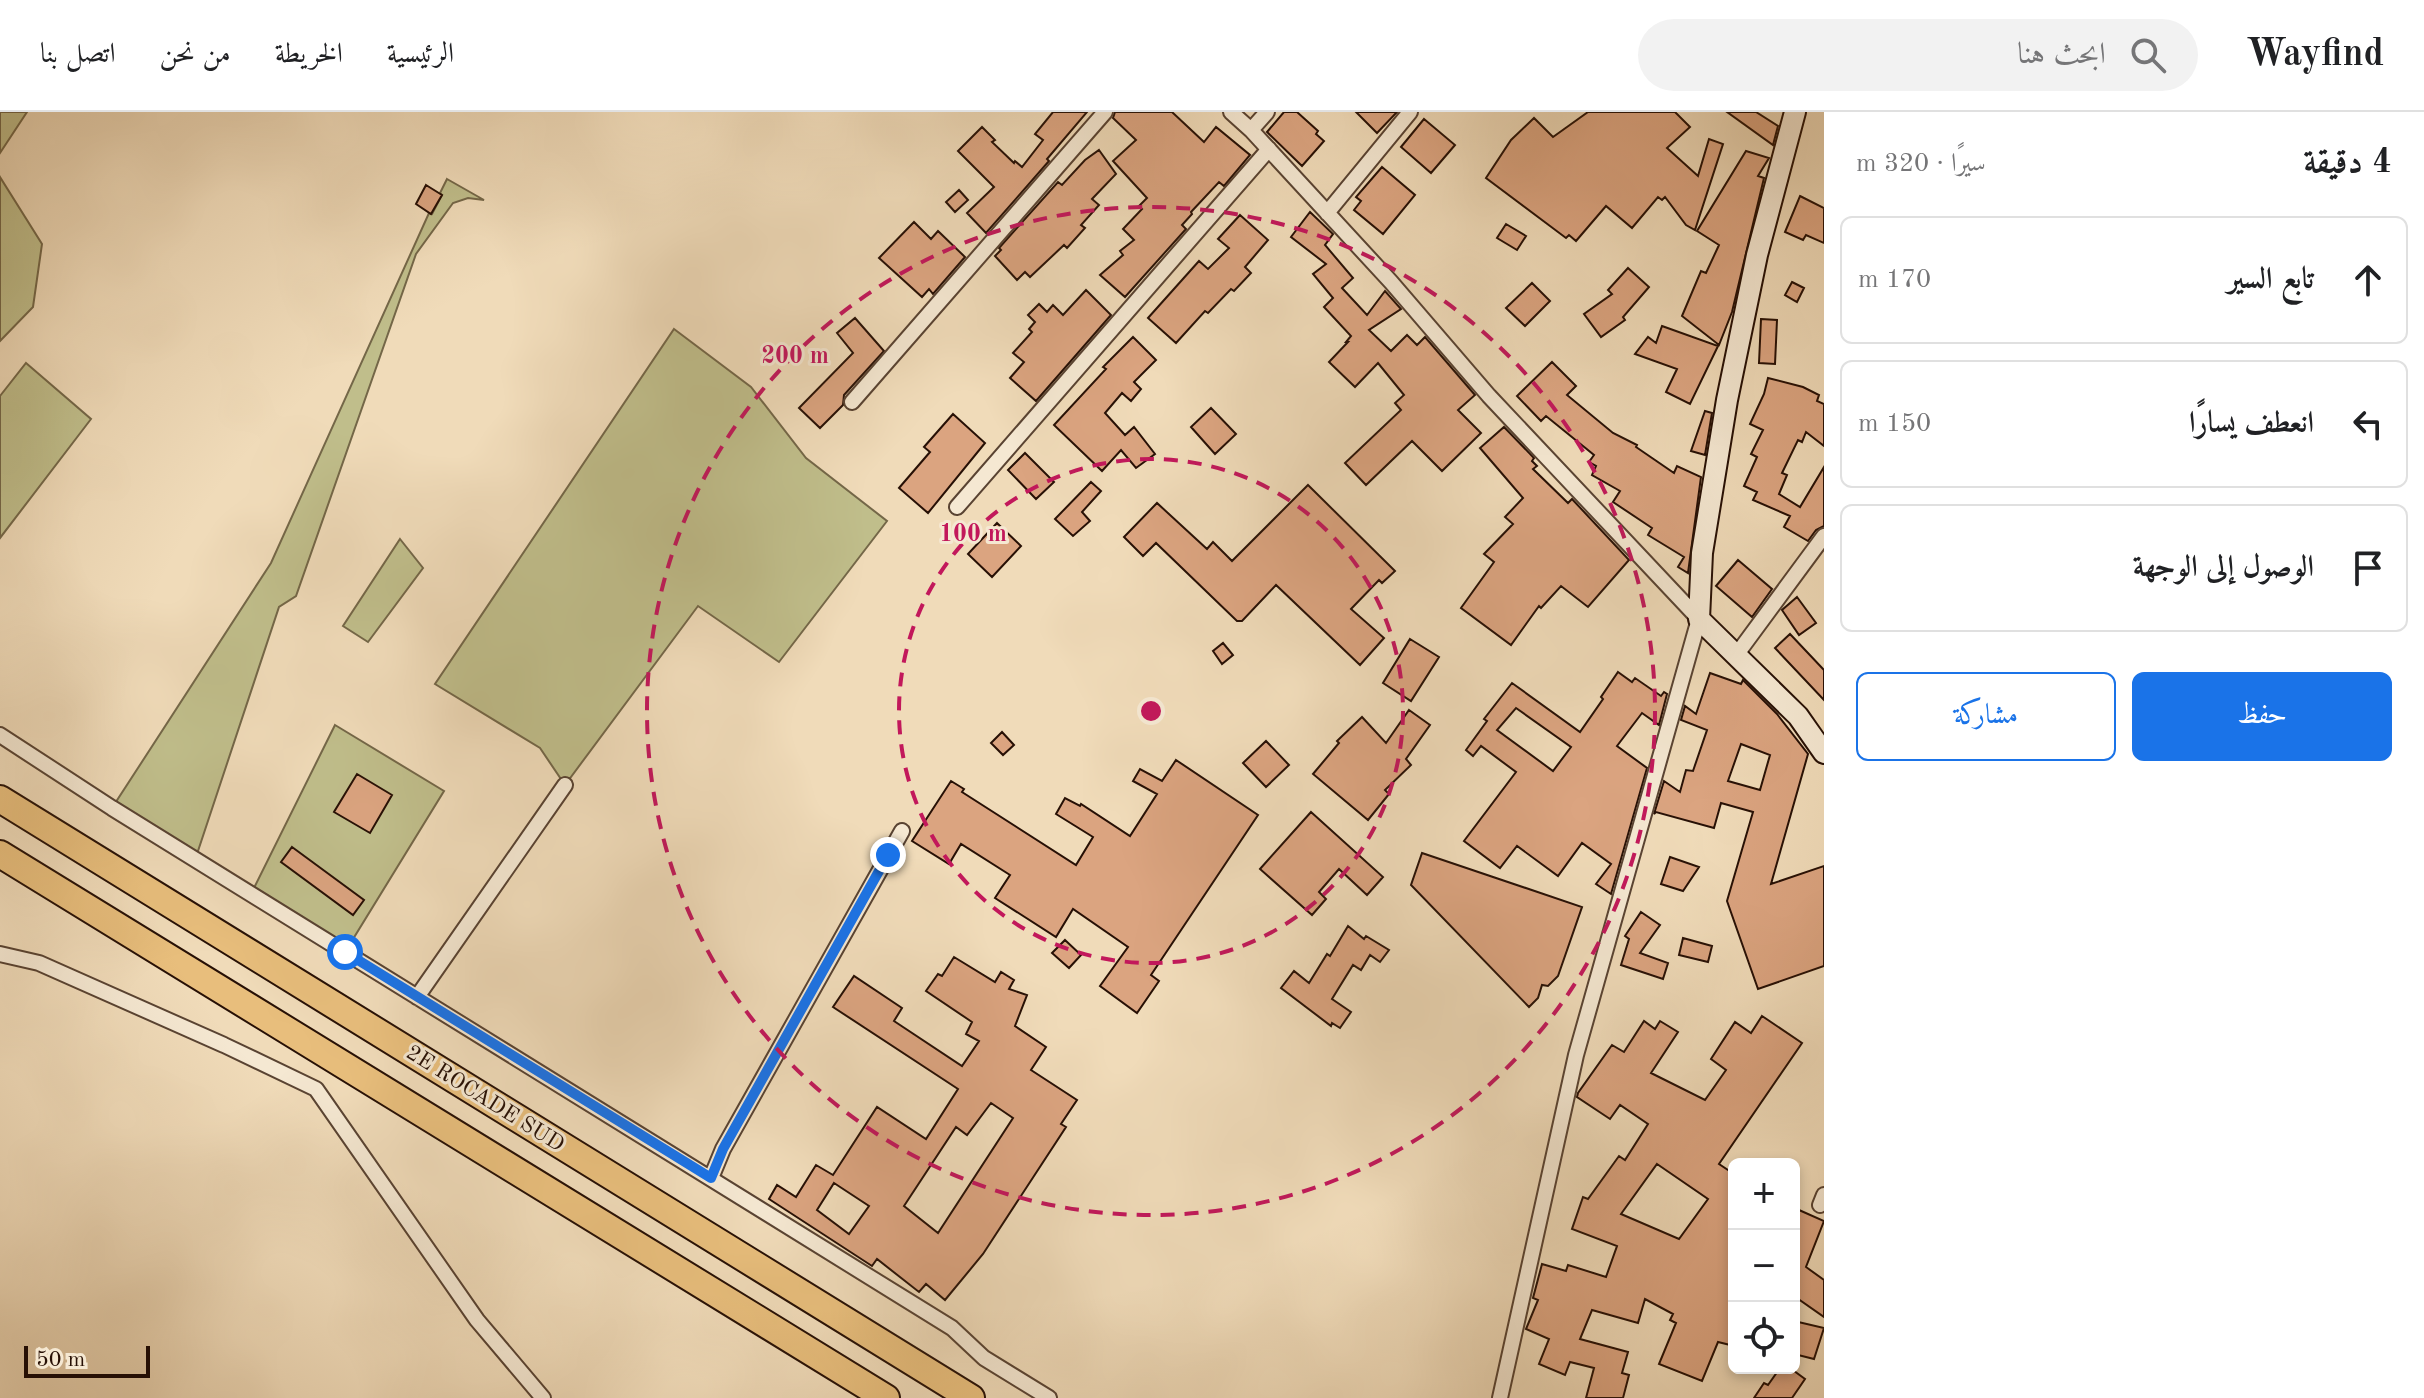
<!DOCTYPE html>
<html lang="ar">
<head>
<meta charset="utf-8">
<style>
  :root { --surface:#fff; --page:#f2f2f2; --text:#202124; --muted:#757577; --line:#e0e0e0; --accent:#1a73e8 }
  body { margin:0; font-family:"Old Standard TT",Amiri,serif; background:var(--page); color:var(--text); direction:rtl }
  .controls { position:absolute; right:24px; bottom:24px; display:grid; overflow:hidden; border-radius:12px; box-shadow:0 4px 12px #0003 }
  .controls button { width:72px; height:72px; display:grid; place-items:center; padding:0; border:0; border-bottom:2px solid var(--line); background:var(--surface); color:var(--text); font:40px sans-serif }
  .scale { position:absolute; left:24px; bottom:20px; width:126px; box-sizing:border-box; padding-left:8px; border:4px solid #271005; border-top:0; font-size:22px; line-height:28px; white-space:nowrap; color:#271005; -webkit-text-stroke:6px #f5e8d2; paint-order:stroke }
  .stop { position:absolute; width:24px; height:24px; margin:-18px; border:6px solid #1a73e8; border-radius:50%; background:#fff }
  .stop.end { background:#1a73e8; border-color:#fff; box-shadow:0 2px 8px #0008 }
  .list { margin:0; padding:0; list-style:none }
  h2 { display:flex; justify-content:space-between; align-items:center; height:104px; margin:0; padding:0 32px; font-size:34px }
  h2 small { font-size:26px; font-weight:400; color:var(--muted) }
  .list li { display:grid; grid-template-columns:52px 1fr auto; gap:24px; align-items:center; box-sizing:border-box; height:128px; margin:0 16px 16px; padding:0 16px; border:2px solid var(--line); border-radius:12px }
  .list b { display:block; font-size:30px; white-space:nowrap }
  .list em { font-size:26px; font-style:normal; color:var(--muted) }
  .actions { display:flex; gap:16px; padding:24px 32px }
  .actions a { flex:1; padding:18px 0; border:2px solid var(--accent); border-radius:12px; text-align:center; font-size:28px; color:var(--accent) }
  .actions .main { background:var(--accent); color:#fff }
  .icon { flex:none; width:44px; height:44px; fill:none; stroke:currentColor; stroke-width:2; stroke-linecap:round; stroke-linejoin:round }
  .map { position:relative; flex:none; width:1824px; height:1286px; overflow:hidden; direction:ltr }
  header { display:flex; align-items:center; gap:48px; box-sizing:border-box; height:112px; padding:0 40px; background:var(--surface); border-bottom:2px solid var(--line) }
  header strong { font-size:38px }
  nav { display:flex; gap:44px; margin-inline-start:auto; font-size:28px }
  .search { width:560px; height:72px; background:var(--page); display:flex; align-items:center; gap:20px; box-sizing:border-box; padding:0 28px; border-radius:44px; color:var(--muted); font-size:30px }
  main { display:flex }
  aside { flex:1; background:var(--surface) }
  .map>svg:first-child { display:block }
  .green { fill:#c0be8b; stroke:#746748; stroke-width:2 }
  .building { fill:#dba480; stroke:#271005; stroke-width:2; fill-rule:evenodd }
  .lines { fill:none; stroke-linecap:round; stroke-linejoin:round }
  .street-casing { stroke:#594332; stroke-width:18 }
  .secondary-casing { stroke:#271005; stroke-width:24 }
  .highway-casing { stroke:#271005; stroke-width:30 }
  .street { stroke:#f5e8d2; stroke-width:14 }
  .secondary { stroke:#f5e8d2; stroke-width:20 }
  .highway { stroke:#e8be7c; stroke-width:26 }
  .route { stroke:#1a73e8; stroke-width:10 }
  .ring { fill:none; stroke:#c2185b; stroke-width:4; stroke-dasharray:14 10 }
  .labels { text-anchor:middle; dominant-baseline:central; stroke-width:6; stroke-linejoin:round; paint-order:stroke }
  .street-label { font-size:22px; fill:#271005; stroke:#f5e8d2 }
  .centre { fill:#c2185b; stroke:#f5e8d2; stroke-width:4 }
  .ring-label { font-size:24px; text-anchor:middle; font-weight:bold; fill:#c2185b; stroke:#f5e8d2; stroke-width:6; stroke-linejoin:round; paint-order:stroke }
</style>
</head>
<body>
<header>
<strong>Wayfind</strong>
<div class="search"><svg class="icon" aria-label="search" viewBox="0 0 24 24"><circle cx="10" cy="10" r="6"/><path d="M15 15l6 6"/></svg>ابحث هنا</div>
<nav><a>الرئيسية</a><a>الخريطة</a><a>من نحن</a><a>اتصل بنا</a></nav>
</header>
<main>
<aside>
<h2>4 دقيقة<small>سيرًا · 320 m</small></h2>
<ul class="list">
<li><svg class="icon" aria-label="ahead" viewBox="0 0 24 24"><path d="M12 20V5M6 11l6-6 6 6"/></svg><div><b>تابع السير</b></div><em>170 m</em></li>
<li><svg class="icon" aria-label="left" viewBox="0 0 24 24"><path d="M17 20v-9H6M10 6l-5 5 5 5"/></svg><div><b>انعطف يسارًا</b></div><em>150 m</em></li>
<li><svg class="icon" aria-label="arrive" viewBox="0 0 24 24"><path d="M6 21V4h12l-3 4 3 4H6"/></svg><div><b>الوصول إلى الوجهة</b></div></li>
</ul>
<div class="actions"><a class="main">حفظ</a><a>مشاركة</a></div>
</aside>
<div class="map">
<svg width="1824" height="1286" viewBox="0 0 1824 1286">
  <rect width="100%" height="100%" fill="#f0dbb9"/>
  <filter id="stains"><feTurbulence type="fractalNoise" baseFrequency=".0025" numOctaves="4"/><feColorMatrix values="0 0 0 0 .2 0 0 0 0 .09 0 0 0 0 .02 0 0 0 .5 -.17"/></filter>
  <radialGradient id="worn" r=".72"><stop offset=".6" stop-color="#630" stop-opacity="0"/><stop offset="1" stop-color="#630" stop-opacity=".3"/></radialGradient>
  <path class="green" d="M0 0H27L0 41Z
    M0 65 42 132 33 195 0 229Z
    M447 67 484 88 468 86 453 91 416 142 296 484 279 495 195 748 112 696 271 451 429 101 432 102 442 83 440 81Z
    M674 217 751 275 806 346 887 409 779 550 698 494 565 673 540 636 435 572Z
    M26 251 91 307 0 426V284Z
    M400 427 423 456 368 530 343 514Z
    M335 613 444 679 345 840 251 782Z"/>
  <path class="building" d="M1053 0H1087L1047 47 1049 49 986 121 967 101 994 75 958 39 982 15 995 28 992 30 1014 51 1015 49 1022 55 1043 28 1035 22Z
    M1115 0H1172L1204 30 1216 15 1250 43 1224 74 1219 70 1191 100 1192 102 1182 113 1186 117 1125 185 1100 163 1123 143 1120 139 1134 128 1123 117 1142 97 1139 94 1147 86 1113 49 1136 28 1113 6Z
    M1284 0H1297L1318 19 1316 22 1324 29 1302 54 1267 20Z
    M1356 0H1397L1377 21Z
    M1588 0H1675L1690 15 1667 36 1698 64 1709 27 1723 32 1695 118 1686 113 1665 85 1662 88 1658 85 1632 116 1606 94 1576 129 1569 123 1566 126 1486 66 1511 28 1534 6 1553 25Z
    M1727 0H1756L1778 14 1773 33Z
    M1424 7 1455 33 1431 61 1401 35Z
    M1099 38 1116 62 1092 87 1099 93 1081 113 1085 116 1067 136 1064 133 1030 165 1025 160 1017 168 995 144 1001 138 999 136 1058 70 1062 73 1085 48Z
    M1746 39 1769 46 1758 64 1764 66 1732 200 1719 233 1682 204 1701 159 1706 161 1719 133 1697 119Z
    M1382 55 1415 83 1383 122 1354 98 1361 89 1356 85Z
    M426 73 442 83 431 102 416 92Z
    M959 78 968 88 955 100 946 90Z
    M1800 84 1824 96V131L1806 123 1803 128 1785 120Z
    M1310 100 1333 122 1325 133 1353 166 1342 176 1367 203 1385 179 1401 197 1369 218 1391 239 1407 223 1417 233 1425 225 1475 283 1458 298 1481 321 1442 359 1412 329 1366 373 1345 351 1401 298 1395 291 1404 283 1378 251 1355 275 1329 250 1348 230H1346L1351 224 1324 195 1333 186 1313 162 1326 152 1291 125Z
    M1240 103 1268 128 1245 155 1251 161 1234 179 1231 177 1208 201 1205 199 1176 231 1148 206 1199 149 1208 157 1229 136 1218 127Z
    M914 110 931 127 938 119 965 145 933 182 929 177 922 185 879 146Z
    M1506 112 1526 124 1517 138 1497 126Z
    M1628 156 1649 175 1623 205 1625 208 1601 225 1584 202 1612 182 1608 178Z
    M1792 170 1804 176 1797 190 1785 183Z
    M1532 171 1550 189 1525 214 1506 196Z
    M1086 178 1111 203 1036 289 1010 266 1024 250 1013 241 1032 220 1029 217 1035 210 1028 203 1039 192 1047 200 1053 193 1063 203Z
    M855 206 884 239 844 283 843 293 820 316 799 296 853 241 837 221Z
    M1761 207 1777 208 1775 252 1759 251Z
    M1662 214 1718 234 1690 292 1666 280 1677 257 1635 242 1648 225 1656 231Z
    M1133 225 1156 248 1134 270 1141 277 1131 289 1122 281 1105 301 1125 323 1134 315 1155 342 1136 356 1121 338 1102 359 1054 313 1106 257 1103 255Z
    M1552 250 1576 274 1567 283 1613 321 1637 333 1636 335 1674 361 1677 354 1701 365 1688 461 1678 455 1684 445 1648 423 1652 416 1613 390 1620 379 1592 363 1596 354 1589 350 1594 343 1546 304 1541 309 1517 284Z
    M1768 266 1803 275 1819 283 1817 289 1824 292V334L1806 320 1802 330 1798 328 1782 361 1787 363 1779 382 1800 395 1824 355V414L1816 418 1808 429 1784 415 1790 404 1753 388 1757 380 1744 374 1757 345 1751 342 1763 318 1750 312 1764 282Z
    M1211 296 1236 322 1215 342 1191 315Z
    M1705 299 1712 301 1705 343 1691 339Z
    M953 302 985 331 928 401 899 376 930 340 924 335Z
    M1504 315 1534 346 1532 349 1537 354 1533 357 1568 391 1572 387 1629 448 1588 495 1561 474 1541 496 1539 494 1511 533 1461 496 1494 450 1484 442 1513 412 1505 405 1523 386 1480 336Z
    M1025 341 1054 370 1036 387 1008 358Z
    M1091 370 1101 379 1082 400 1090 409 1073 424 1055 407Z
    M1308 373 1395 459 1382 471 1379 468 1351 497 1384 526 1360 553 1276 473 1242 509H1237L1156 431 1143 444 1124 425 1157 391 1207 437 1213 430 1232 449Z
    M997 411 1021 434 992 465 968 442Z
    M1738 448 1772 477 1752 505 1716 474Z
    M1797 485 1816 511 1799 523 1782 498Z
    M1790 522 1824 558V588L1775 536Z
    M1410 527 1439 545 1411 589 1383 571Z
    M1223 531 1233 543 1222 552 1213 539Z
    M1618 560 1632 570 1635 566 1661 584 1664 580 1667 582 1659 613 1642 601 1617 634 1647 656 1611 782 1596 772 1611 752 1582 731 1558 764 1517 734 1500 756 1464 729 1516 660 1481 634 1473 644 1466 638 1487 609 1484 607 1512 571 1580 620 1603 587 1601 585ZM1516 596 1571 635 1553 659 1497 618Z
    M1710 561 1741 572 1743 568 1777 602 1808 642 1771 772 1824 754V854L1758 877 1727 789 1753 700 1721 691 1714 716 1656 700 1654 702 1664 669 1680 680 1686 658 1693 659 1707 618 1681 608 1685 594 1696 602ZM1741 632 1770 643 1760 678 1728 669Z
    M1409 598 1430 613 1406 647 1411 653 1385 678 1389 682 1368 708 1313 662 1339 631 1337 629 1362 605 1386 631Z
    M1002 620 1014 633 1003 643 991 631Z
    M1266 629 1289 653 1266 675 1243 651Z
    M1176 648 1258 703 1151 863 1159 869 1137 901 1100 874 1128 835 1073 797 1056 825 995 786 1010 763 961 732 949 752 912 729 951 669 964 677 962 680 1076 753 1093 725 1056 702 1065 686 1080 694 1081 692 1130 724 1157 682 1133 669 1140 657 1162 669Z
    M357 662 392 683 370 721 334 700Z
    M1311 700 1383 765 1367 783 1339 757 1319 780 1326 787 1312 803 1260 757Z
    M292 735 364 788 353 803 281 750Z
    M1422 741 1582 795 1558 864 1548 874 1542 873 1538 886 1529 895 1411 773Z
    M1670 745 1699 755 1683 779 1661 772Z
    M1641 800 1660 813 1640 841 1668 851 1663 867 1621 853 1629 827 1625 824Z
    M1348 814 1364 827 1366 824 1389 838 1380 850 1370 843 1361 858 1353 853 1332 887 1351 900 1340 916 1332 911 1331 914 1281 876 1294 859 1309 871 1327 842 1330 844Z
    M1683 826 1712 834 1708 850 1679 843Z
    M1065 828 1081 843 1069 856 1052 841Z
    M954 845 995 870 1001 860 1014 868 1009 877 1027 883 1015 914 1046 935 1031 958 1077 988 1061 1012 1066 1015 983 1142 945 1188 926 1172 919 1180 877 1147 872 1154 769 1087 777 1073 796 1085 816 1053 833 1063 877 995 926 1027 958 977 833 895 854 864 902 896 894 909 962 954 979 929 966 922 972 910 926 879 938 862 942 864ZM991 991 1013 1006 938 1121 904 1094 956 1015 967 1023ZM834 1071 869 1094 849 1122 817 1098Z
    M1762 904 1802 931 1719 1052 1734 1062V1234L1718 1230 1702 1269 1659 1252 1676 1211 1670 1208 1673 1202 1645 1187 1638 1211 1592 1198 1580 1227 1628 1240 1622 1261 1629 1263 1623 1286H1586L1594 1256 1570 1250 1565 1263 1539 1252 1549 1227 1526 1217 1538 1188 1533 1186 1542 1152 1566 1159 1568 1153 1606 1165 1617 1134 1572 1117 1583 1085 1588 1087 1619 1044 1625 1048 1648 1012 1620 993 1610 1007 1577 985 1578 981 1612 933 1624 940 1644 909 1655 917 1660 909 1678 920 1651 961 1705 988 1726 958 1711 947 1735 910 1751 921ZM1657 1052 1708 1087 1679 1127 1621 1102Z
    M1799 1098 1824 1109 1806 1155 1824 1168V1205L1794 1184V1110Z
    M1794 1209 1824 1216 1814 1247 1794 1242Z
    M1780 1256H1790L1805 1267 1792 1286H1754L1764 1271 1768 1273Z"/>
  <g class="lines">
    <g class="street-casing">
      <path id="street" d="M1231 0 1251 18 1391 170 1489 284 1699 507 1576 943 1500 1286
        M1251 18 1267 0
        M1327 101 1410 0
        M852 290 1105 0
        M957 395 1269 37
        M1737 542 1824 424
        M0 623 112 696 952 1216 984 1246 1049 1286
        M0 842 39 851 224 933 316 977 477 1208 543 1286
        M417 885 565 673
        M711 1066 723 1037 902 719
        M1820 1093 1824 1083"/>
    </g>
    <g class="secondary-casing">
      <path id="secondary" d="M1795 0 1757 143 1727 288 1702 441 1699 507 1798 604 1824 641"/>
    </g>
    <g class="highway-casing">
      <path id="highway" d="M0 687 971 1286
        M0 742 886 1286"/>
    </g>
    <use href="#street" class="street"/>
    <use href="#secondary" class="secondary"/>
    <use href="#highway" class="highway"/>
  </g>
  <g class="lines">
    <path class="route" d="M345 840 711 1066 723 1037 888 743"/>
  </g>
  <g class="ring">
    <circle cx="1151" cy="599" r="252"/>
    <circle cx="1151" cy="599" r="504"/>
  </g>
  <g class="labels">
    <g class="street-label">
      <text transform="translate(485 987) rotate(32)">2E ROCADE SUD</text>
    </g>
  </g>
  <circle cx="1151" cy="599" r="12" class="centre"/>
  <g class="ring-label">
    <text x="795" y="251">200 m</text>
    <text x="973" y="429">100 m</text>
  </g>
  <rect width="100%" height="100%" filter="url(#stains)"/>
  <rect width="100%" height="100%" fill="url(#worn)"/>
</svg>
<div class="controls">
<button>+</button>
<button>−</button>
<button><svg class="icon" aria-label="locate" viewBox="0 0 24 24"><circle cx="12" cy="12" r="6"/><path d="M12 2v4M12 18v4M2 12h4M18 12h4"/></svg></button>
</div>
<div class="scale">50 m</div>
<div class="stop" style="left:345px;top:840px"></div>
<div class="stop end" style="left:888px;top:743px"></div>
</div>
</main>
</body>
</html>
